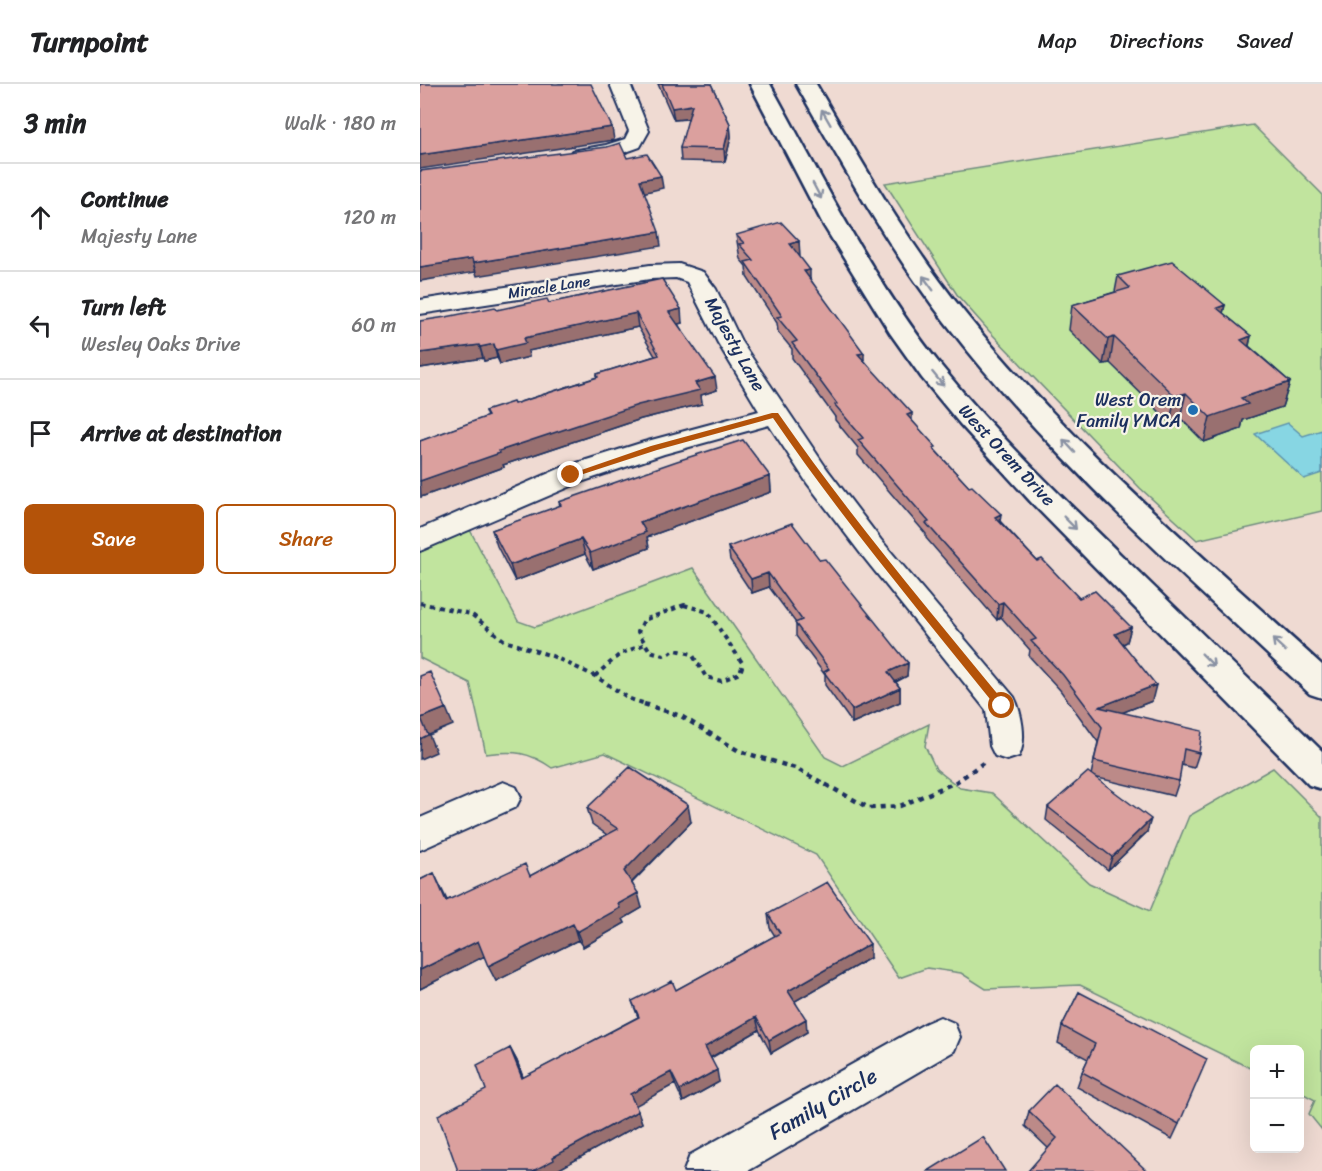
<!DOCTYPE html>
<html lang="en">
<head>
<meta charset="utf-8">
<style>
  :root { --surface:#fff; --page:#f2f2f2; --text:#202124; --muted:#757577; --line:#e0e0e0; --accent:#b45309 }
  body { margin:0; font-family:Sriracha,sans-serif; background:var(--page); color:var(--text) }
  .controls { position:absolute; right:18px; bottom:18px; display:grid; overflow:hidden; border-radius:9px; box-shadow:0 6px 24px #0002 }
  .controls button { width:54px; height:54px; display:grid; place-items:center; padding:0; border:0; border-bottom:2px solid var(--line); background:var(--surface); color:var(--text); font:30px sans-serif }
  .stop { position:absolute; width:18px; height:18px; margin:-14px; border:4px solid #b45309; border-radius:50%; background:#fff }
  .stop.end { background:#b45309; border-color:#fff; box-shadow:0 2px 6px #0008 }
  .list { margin:0; padding:0; list-style:none }
  h2 { display:flex; justify-content:space-between; align-items:center; height:78px; margin:0; padding:0 24px; font-size:26px }
  h2 small { font-size:20px; font-weight:400; color:var(--muted) }
  .list li { display:grid; grid-template-columns:39px 1fr auto; gap:18px; align-items:center; box-sizing:border-box; height:108px; padding:0 24px; border-top:2px solid var(--line) }
  .list b { display:block; font-size:22px; white-space:nowrap }
  .list p { margin:0; font-size:20px; white-space:nowrap; color:var(--muted) }
  .list em { font-size:20px; font-style:normal; color:var(--muted) }
  .actions { display:flex; gap:12px; padding:18px 24px }
  .actions a { flex:1; padding:14px 0; border:2px solid var(--accent); border-radius:9px; text-align:center; font-size:21px; color:var(--accent) }
  .actions .main { background:var(--accent); color:#fff }
  .icon { flex:none; width:33px; height:33px; fill:none; stroke:currentColor; stroke-width:2; stroke-linecap:round; stroke-linejoin:round }
  .map { position:relative; flex:none; width:902px; height:1087px; overflow:hidden }
  header { display:flex; align-items:center; gap:36px; box-sizing:border-box; height:84px; padding:0 30px; background:var(--surface); border-bottom:2px solid var(--line) }
  header strong { font-size:28px }
  nav { display:flex; gap:33px; margin-inline-start:auto; font-size:21px }
  main { display:flex }
  aside { flex:1; background:var(--surface) }
  .map>svg:first-child { display:block }
  .green { fill:#c1e49e; stroke:#6e8a7e; stroke-width:1.5 }
  .water { fill:#87d6e3; stroke:#5c93ae; stroke-width:1.5 }
  .lines { fill:none; stroke-linecap:round; stroke-linejoin:round }
  .minor-casing { stroke:#1b2f5e; stroke-width:4 }
  .secondary-casing { stroke:#1b2f5e; stroke-width:5 }
  .path-far1 { stroke:#1b2f5e; stroke-width:4; stroke-dasharray:4.5 4.5; stroke-linecap:butt }
  .path { stroke:#1b2f5e; stroke-width:4.5; stroke-dasharray:5 5; stroke-linecap:butt }
  .minor { fill:#f7f3e8; fill-rule:evenodd }
  .secondary { fill:#f7f3e8; fill-rule:evenodd }
  .wall { fill:#bc8a88; stroke:#1b2f5e; stroke-width:1.5 }
  .shaded-wall { fill:#99706f; stroke:#1b2f5e; stroke-width:1.5 }
  .building { fill:#dba09e; stroke:#1b2f5e; stroke-width:1.5 }
  .oneway { stroke:#8991a3 }
  .route { fill:#b45309 }
  .poi-dot { fill:#1f6fb2; stroke:#f7f3e8; stroke-width:2 }
  .labels { text-anchor:middle; dominant-baseline:central; stroke-width:4.5; stroke-linejoin:round; paint-order:stroke }
  .far-street-label { font-size:15px; fill:#1b2f5e; stroke:#f7f3e8 }
  .street-label { font-size:18px; fill:#1b2f5e; stroke:#f7f3e8 }
  .poi-label { font-size:18px; fill:#1b2f5e; stroke:#f7f3e8; text-anchor:end }
  .near-street-label { font-size:21px; fill:#1b2f5e; stroke:#f7f3e8 }
</style>
</head>
<body>
<header>
<strong>Turnpoint</strong>
<nav><a>Map</a><a>Directions</a><a>Saved</a></nav>
</header>
<main>
<aside>
<h2>3 min<small>Walk · 180 m</small></h2>
<ul class="list">
<li><svg class="icon" aria-label="ahead" viewBox="0 0 24 24"><path d="M12 20V5M6 11l6-6 6 6"/></svg><div><b>Continue</b><p>Majesty Lane</p></div><em>120 m</em></li>
<li><svg class="icon" aria-label="left" viewBox="0 0 24 24"><path d="M17 20v-9H6M10 6l-5 5 5 5"/></svg><div><b>Turn left</b><p>Wesley Oaks Drive</p></div><em>60 m</em></li>
<li><svg class="icon" aria-label="arrive" viewBox="0 0 24 24"><path d="M6 21V4h12l-3 4 3 4H6"/></svg><div><b>Arrive at destination</b></div></li>
</ul>
<div class="actions"><a class="main">Save</a><a>Share</a></div>
</aside>
<div class="map">
<svg width="902" height="1087" viewBox="0 0 902 1087">
  <rect width="100%" height="100%" fill="#efdad2"/>
  <filter id="ink" filterUnits="userSpaceOnUse"><feTurbulence type="fractalNoise" baseFrequency=".0167" numOctaves="2"/><feDisplacementMap in="SourceGraphic" scale="12" xChannelSelector="R" yChannelSelector="G"/><feConvolveMatrix kernelMatrix="1 2 1 2 8 2 1 2 1" color-interpolation-filters="sRGB"/></filter>
  <g filter="url(#ink)">
    <path class="green" d="M833 41 902 110V427L777 456 720 404 569 247 538 212 465 99Z
      M50 446 98 537 115 543 273 484 405 673 423 682 509 640 505 662 516 685 540 704 572 709 669 799 730 827 769 732 853 684 902 733V1046L889 1030 895 1016 880 1008V966H834V986L660 901 566 905 541 889 507 884 479 894 396 771 185 669 132 684C108 667 94 667 66 670L50 599 0 574V468Z"/>
    <path class="water" d="M868 339 883 352 902 346V389L884 395 835 350Z"/>
    <g class="lines">
      <g class="minor-casing">
        <path id="minor" d="M190 0H210L229 47 220 63C200 70 173 81 152 75L149 71 152 67 186 61 205 55 209 47Z
          M259 180 283 188 296 205 322 259 407 385 461 456 594 613C602 629 607 656 599 672L587 676 575 672 570 662 566 626 441 470 387 399 349 341 244 370 161 398 0 467V445L141 384 224 358 339 327 298 259 267 198 256 194 230 195 0 230V216L230 181Z
          M83 698 96 703 101 713 96 723 0 766V734Z
          M520 933 534 939 540 953 534 967 328 1087H264L270 1071 506 939Z"/>
      </g>
      <g class="secondary-casing">
        <path id="secondary" d="M330 0H350C403 96 453 197 522 283 576 350 639 410 700 470 768 536 835 601 902 667V705L889 701 611 418 540 340 502 294 470 249 404 142Z
          M376 0H396C442 78 487 158 544 228 649 359 778 468 902 581V614L890 610C764 491 631 376 525 238 468 164 422 81 376 0Z"/>
      </g>
      <path class="path-far1" d="M0 519 51 530 85 557 132 572 175 592 210 615 229 621
        M264 521 288 528 323 580 320 589 301 597 286 593 272 570 256 566 244 571 230 567 218 548 224 536Z
        M175 592 200 570 225 560"/>
      <path class="path" d="M224 620 261 632 319 667 375 684 449 724 480 722 536 698 563 679"/>
      <use href="#minor" class="minor"/>
      <use href="#secondary" class="secondary"/>
    </g>
    <path class="wall" d="M238 0H291L310 40 311 53 305 78 261 77 260 64 269 35 254 36Z
      M316 151 379 157V172L390 195 444 276 516 367 580 437 617 477 659 514 711 543 707 558 703 560 732 617 701 629 779 669 774 684 761 681 759 697 754 712 674 693 727 748 688 786 626 736 628 723 671 691 678 658 640 606 609 572 610 566 581 533 577 536 506 454V450L438 371V364L415 336V333L372 274V265L358 248 357 239 327 193 326 182 320 175Z
      M698 192 805 221 803 229 831 252 829 262 870 298 862 323 823 336 821 345 784 358 760 334 750 338 690 279 683 280 649 246 652 221 695 208Z
      M242 195 262 239 258 240 297 306 281 311 282 320 221 335 83 381 84 383 1 413 0 357 67 333 65 327 94 320 177 293V290L235 272 218 243 108 267 109 273 80 280 77 274 64 277 63 274 0 284 77 226 129 219Z
      M350 392 351 408 227 453 229 464 173 485 165 470 95 497 77 462 72 446 140 422 139 418Z
      M308 463 400 476 488 579 487 592 476 598 480 604V618L432 639 405 601V591L376 552V539L349 503 332 509 310 476Z
      M167 724 271 738 212 799 222 824 203 835 205 839 163 863 158 856 76 897 64 872 0 905V796L14 789 27 816 110 792 187 751 172 740Z
      M348 830 450 874 375 917 387 948 351 969 339 946 291 974 299 998 263 1018 255 1000 215 1021 222 1039 139 1085 140 1087H38L66 1006 90 964 97 977 103 994 218 933 212 917 256 906 355 852 350 844Z
      M659 908 759 1040 752 1055 657 1003 662 988 668 975 638 959 642 942Z
      M609 1027 727 1087 628 1064 605 1042Z"/>
    <path class="shaded-wall" d="M272 21 274 34 254 36 252 24Z
      M310 40 311 53 305 78 304 65Z
      M192 43 194 56 0 85V71Z
      M241 92 243 104 222 109 220 96Z
      M239 148 241 162 57 192 53 179Z
      M379 157 380 172 370 174V160Z
      M52 175 56 188 0 197V183Z
      M390 186V200L384 187Z
      M805 221 799 246 797 224Z
      M261 225 262 239 251 242 249 228Z
      M216 229 218 243 108 267 109 273 80 280 76 266 104 254Z
      M831 252 825 278 821 256Z
      M694 253 690 279 683 280 688 255Z
      M74 260 77 274 64 277 60 263Z
      M59 261 63 274 0 284V269Z
      M444 269V284L438 270Z
      M295 293 297 306 281 311 282 320 221 335 83 381 84 383 1 413 0 397 79 367 275 299Z
      M870 298 862 323 823 336 821 345 784 358 790 333 821 314Z
      M766 309 760 334 750 338 755 312Z
      M492 329V344L487 331Z
      M350 392 351 408 227 453 229 464 173 485 170 469 220 438Z
      M581 430 579 446 575 433Z
      M161 455 165 470 95 497 90 481Z
      M348 489 349 503 332 509 331 495Z
      M583 518 581 533 577 536 578 520Z
      M711 543 707 558 692 565 695 550Z
      M488 579 487 592 468 601V588Z
      M736 601 732 617 678 638 679 623Z
      M480 604V618L432 639V626Z
      M26 624 33 641 9 651 16 668 0 675 1 634Z
      M268 721 271 738 208 802 204 787Z
      M731 735 727 748 688 786 692 773Z
      M218 809 222 824 203 835 205 839 163 863 157 848 198 820Z
      M153 840 158 856 76 897 68 882Z
      M58 857 65 872 0 905V886Z
      M450 860V874L370 920 368 907Z
      M336 933 339 946 288 975 285 963Z
      M386 935 387 948 351 969 349 956Z
      M90 964 97 977 108 1006 102 994Z
      M297 986 299 998 263 1018 260 1006Z
      M251 988 255 1000 215 1022 210 1010Z
      M218 1027 222 1039 139 1085 140 1087H113L133 1073Z"/>
    <path class="building" d="M0 0H171L192 43 0 71Z
      M242 0H291L310 40 304 65 260 64 272 21 252 24Z
      M200 59 207 74 227 70 241 92 220 96 239 148 53 179 52 175 0 183V87L187 63Z
      M361 138 379 157 370 160 390 186 384 187 444 269 438 270 492 329 487 331 516 363 513 364 549 403 552 402 581 430 575 433 617 477 622 475 659 514 675 507 711 543 695 550 736 601 679 623 782 647 779 669 764 665 759 697 674 677 682 643 643 591 611 557 616 555 583 518 578 520 506 439 509 438 438 356 443 354 415 321 417 320 372 259 377 257 357 233 362 232 325 178 333 176 319 160 324 159 316 151Z
      M752 177 805 221 797 224 831 252 821 256 870 298 821 314 828 320 790 333 766 309 755 312 694 253 688 255 652 221 710 204 698 192Z
      M242 195 261 225 249 228 295 293 275 299 280 306 218 321 79 367 80 369 0 397V357L68 332 65 327 93 318 94 320 178 293 177 290 239 271 216 229 104 254 106 259 76 266 74 260 60 263 59 261 0 269V237L26 233 75 223 77 226 127 215 129 219Z
      M323 356 350 392 220 438 226 448 170 469 161 455 90 481 72 446 141 421 139 418 257 377Z
      M372 439 400 476 405 475 488 579 468 588 480 604 432 626 404 588 409 585 375 539 382 536 348 489 331 495 308 463Z
      M10 588 26 624 1 634 8 651 0 655V592Z
      M210 683 268 721 204 787 218 809 198 820 200 824 157 848 153 840 68 882 58 857 0 886V796L14 789 26 817 105 780 110 792 198 745 167 724Z
      M668 688 731 735 692 773 628 723Z
      M407 798 450 860 368 907 386 935 349 956 336 933 285 963 297 986 260 1006 251 988 210 1010 218 1027 133 1073 134 1076 113 1087H38L18 1031 66 1006 57 981 90 964 102 994 219 933 212 917 252 897 256 906 360 849 348 830Z
      M659 908 787 975 759 1040 662 988 675 960 642 942Z
      M635 1000 727 1087H608L637 1054 609 1027Z
      M563 1053 585 1087H508Z"/>
    <defs><path id="oneway-shaft" d="M-6 0H5M1.5-3L5.5 0L1.5 3" fill="none" stroke-width="1.6" stroke-linecap="round" stroke-linejoin="round" transform="scale(1.5)"/></defs>
    <g class="oneway">
      <use href="#oneway-shaft" transform="translate(406 33) rotate(-120)"/>
      <use href="#oneway-shaft" transform="translate(397 107) rotate(62)"/>
      <use href="#oneway-shaft" transform="translate(508 199) rotate(-126)"/>
      <use href="#oneway-shaft" transform="translate(518 295) rotate(51)"/>
      <use href="#oneway-shaft" transform="translate(649 362) rotate(-133)"/>
      <use href="#oneway-shaft" transform="translate(650 439) rotate(45)"/>
      <use href="#oneway-shaft" transform="translate(859 561) rotate(-137)"/>
      <use href="#oneway-shaft" transform="translate(788 576) rotate(45)"/>
    </g>
  </g>
  <path class="route" d="M352 329H358C428 430 507 524 585 619V625H578C501 529 422 435 353 334L237 366 154 393 147 391 231 362Z"/>
  <circle class="poi-dot" cx="773" cy="326" r="6"/>
  <g class="labels">
    <g class="far-street-label">
      <text transform="translate(129 203) rotate(-9)">Miracle Lane</text>
    </g>
    <g class="street-label">
      <text transform="translate(315 260) rotate(61)">Majesty Lane</text>
      <text transform="translate(587 371) rotate(47)">West Orem Drive</text>
    </g>
    <g class="poi-label">
      <text x="761" y="316">West Orem<tspan x="761" dy="21">Family YMCA</tspan></text>
    </g>
    <g class="near-street-label">
      <text transform="translate(403 1020) rotate(-30)">Family Circle</text>
    </g>
  </g>
</svg>
<div class="controls">
<button>+</button>
<button>−</button>
</div>
<div class="stop" style="left:582px;top:622px"></div>
<div class="stop end" style="left:151px;top:391px"></div>
</div>
</main>
</body>
</html>
